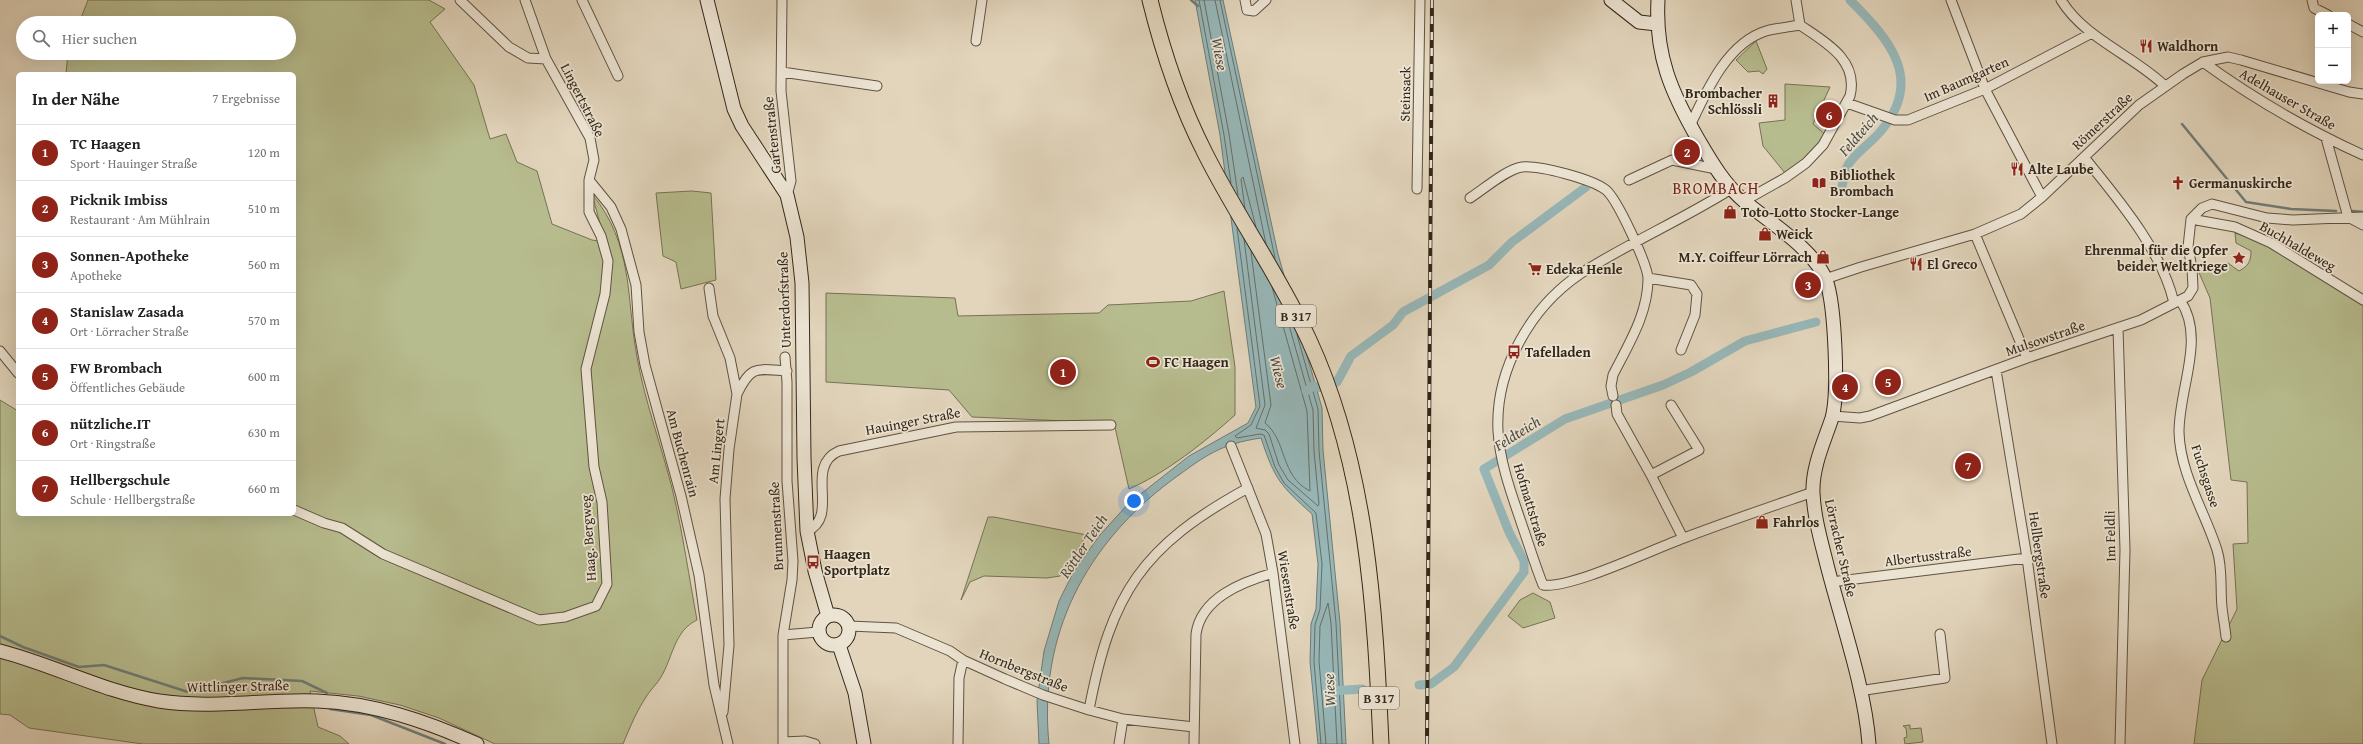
<!DOCTYPE html>
<html lang="de">
<head>
<meta charset="utf-8">
<style>
  :root { --surface:#fff; --page:#f2f2f2; --text:#222; --muted:#767676; --line:#e0e0e0; --accent:#8f2418 }
  body { margin:0; font-family:"Gentium Book Plus",serif; background:var(--page); color:var(--text) }
  .controls { position:absolute; right:12px; top:12px; display:grid; overflow:hidden; border-radius:6px; box-shadow:0 4px 16px #0002 }
  .controls button { width:36px; height:36px; display:grid; place-items:center; padding:0; border:0; border-bottom:1px solid var(--line); background:var(--surface); color:var(--text); font:20px sans-serif }
  .you { position:absolute; left:1134px; top:501px; width:14px; height:14px; margin:-10px; border:3px solid #fff; border-radius:50%; background:#1a73e8; box-shadow:0 0 0 6px #1a73e833 }
  .badge { display:grid; place-items:center; width:26px; height:26px; border-radius:50%; background:var(--accent); color:#fff; font-size:13px; font-weight:700 }
  .pin { position:absolute; translate:-50% -50%; border:2px solid #fff; box-shadow:0 1px 4px #0006 }
  .list { margin:0; padding:0; list-style:none }
  h2 { display:flex; justify-content:space-between; align-items:center; height:52px; margin:0; padding:0 16px; font-size:17px }
  h2 small { font-size:13px; font-weight:400; color:var(--muted) }
  .list li { display:grid; grid-template-columns:26px 1fr auto; gap:12px; align-items:center; box-sizing:border-box; height:56px; padding:0 16px; border-top:1px solid var(--line) }
  .list b { display:block; font-size:15px; white-space:nowrap }
  .list p { margin:0; font-size:13px; white-space:nowrap; color:var(--muted) }
  .list em { font-size:13px; font-style:normal; color:var(--muted) }
  .icon { flex:none; width:22px; height:22px; fill:none; stroke:currentColor; stroke-width:2; stroke-linecap:round; stroke-linejoin:round }
  .map { position:relative; flex:none; width:2363px; height:744px; overflow:hidden }
  .search { position:absolute; background:var(--surface); box-shadow:0 4px 16px #0002; left:16px; top:16px; width:280px; height:44px; display:flex; align-items:center; gap:10px; box-sizing:border-box; padding:0 14px; border-radius:22px; color:var(--muted); font-size:15px }
  .panel { position:absolute; background:var(--surface); box-shadow:0 4px 16px #0002; left:16px; top:72px; width:280px; height:444px; border-radius:6px }
  .map>svg:first-child { display:block }
  .green { fill:#b7bc8e; stroke:#767254 }
  .water { fill:#97b7b8; stroke:#6f7d78 }
  .lines { fill:none; stroke-linecap:round; stroke-linejoin:round }
  .shore { stroke:#666f68; stroke-width:1 }
  .stream { stroke:#6f7d78; stroke-width:2.5 }
  .canal { stroke:#97b7b8; stroke-width:9 }
  .street-casing { stroke:#605242; stroke-width:11 }
  .secondary-casing { stroke:#342719; stroke-width:15 }
  .primary-casing { stroke:#342719; stroke-width:17 }
  .street { stroke:#ece4d3; stroke-width:9 }
  .secondary { stroke:#ece4d3; stroke-width:13 }
  .primary { stroke:#e2d5bc; stroke-width:15 }
  .rail-casing { stroke:#342719; stroke-width:4 }
  .rail { stroke:#ece4d3; stroke-width:2.5; stroke-dasharray:8; stroke-linecap:butt }
  .labels { text-anchor:middle; dominant-baseline:central; stroke-width:3.5; stroke-linejoin:round; paint-order:stroke }
  .shield { fill:#ece4d3; stroke:#6b6051; stroke-width:1 }
  .shield-label { font-size:13px; font-weight:bold; fill:#342719 }
  .poi-label { font-size:14px; font-weight:bold; fill:#342719; stroke:#ece4d3; text-anchor:start }
  .street-label { font-size:14px; fill:#342719; stroke:#ece4d3 }
  .water-label { font-size:15px; font-style:italic; fill:#4d4b41; stroke:#ece4d3 }
  .quarter-label { font-size:16px; letter-spacing:1px; fill:#7a1f14; stroke:#ece4d3 }
</style>
</head>
<body>
<div class="map">
<svg width="2363" height="744" viewBox="0 0 2363 744">
  <rect width="100%" height="100%" fill="#e2d5bc"/>
  <filter id="stains"><feTurbulence type="fractalNoise" baseFrequency=".005" numOctaves="4"/><feColorMatrix values="0 0 0 0 .2 0 0 0 0 .09 0 0 0 0 .02 0 0 0 .5 -.17"/></filter>
  <radialGradient id="worn" r=".72"><stop offset=".6" stop-color="#630" stop-opacity="0"/><stop offset="1" stop-color="#630" stop-opacity=".3"/></radialGradient>
  <path class="green" d="M88 0H429L445 9 430 22 474 85 490 139 506 134 517 162 537 171 552 224 592 240 605 242 592 194C634 245 626 298 637 357 645 403 662 447 673 492 683 534 689 577 697 620 674 631 673 657 661 677 657 684 652 688 648 694 637 710 630 727 623 744H495L439 718 400 705 358 696 310 691 318 727 340 736 349 744H143L29 728 10 715 0 714V400L18 411V514H294V74H66L68 53H289V23H79Z
    M1756 41 1767 69 1763 74 1759 71 1748 72 1736 60Z
    M1785 84 1830 87 1813 124 1826 135 1812 153 1785 173 1763 146 1759 123 1785 120Z
    M692 191 711 193 716 280 681 289 676 262 663 256 656 193Z
    M2235 233 2265 242 2363 300V744H2194L2202 680 2237 609 2233 544 2248 543 2247 482 2231 480 2210 298 2197 268 2219 267 2228 263 2239 271C2248 266 2251 262 2251 251L2236 243Z
    M1224 291 1235 367V415C1205 442 1166 473 1129 489L1114 423 972 417 949 390 826 382V293L955 298 958 316 1099 313 1108 305 1191 301Z
    M988 517H994L1087 535 1060 576 1047 578 984 576 970 582 961 600Z
    M1533 593 1550 602 1555 618 1523 628 1508 616 1520 600Z
    M1910 725V729L1921 728 1923 742 1905 744 1904 738 1907 737 1906 728 1903 726Z"/>
  <path class="water" d="M1195 0H1223L1278 254 1322 408 1323 450 1340 623 1346 744H1318L1310 662 1311 624 1316 609 1318 564 1312 514C1280 485 1275 480 1261 438 1220 444 1205 456 1172 480 1086 544 1038 635 1049 744H1039L1037 701 1044 651 1059 601 1073 573 1099 536 1128 504 1189 456 1248 423 1256 407 1220 135Z"/>
  <g class="lines">
    <path class="shore" d="M1199 0 1224 135 1231 183
      M1204 0 1229 134 1238 195
      M1215 0 1266 244
      M1220 0 1275 258
      M1245 209 1241 179 1243 177 1256 227
      M1237 228 1260 406 1251 425 1235 436 1237 438 1260 434 1264 435 1275 467 1284 483 1316 513 1322 564 1320 609 1315 625 1314 662 1321 744
      M1244 239 1265 405 1256 428 1265 430 1269 434 1279 465 1288 480 1318 506 1319 504 1314 451 1313 410 1285 311
      M1251 252 1271 405 1265 423C1287 440 1280 476 1310 491L1307 411 1272 287
      M1297 335 1318 409 1319 451 1336 623 1342 744
      M1326 744 1319 661 1320 626 1328 603 1331 623 1337 744"/>
    <path class="stream" d="M1191 0 1198 6
      M2182 124 2246 202 2291 209 2336 211
      M2353 211 2363 212
      M0 636 23 647 79 667 104 665 188 692 243 678 302 681 327 693
      M330 709 371 715 445 744"/>
    <path class="canal" d="M1842 186C1844 179 1845 171 1848 165 1855 153 1871 143 1880 132 1925 80 1890 40 1850 0
      M1306 391 1313 386 1324 388 1337 382 1351 356 1393 325 1403 312 1489 265 1512 242 1586 187
      M1419 685 1431 684 1454 667 1524 572V561L1509 532 1484 469 1565 419 1663 385 1691 372 1745 341 1816 322
      M1331 691 1362 689"/>
    <g class="street-casing">
      <path id="street" d="M460 0 509 47 528 58 546 59
        M582 0 618 76
        M782 0 781 91 791 181 787 195
        M1245 0 1247 10 1254 11 1266 0
        M1796 0 1800 25
        M1951 0 1985 89 2042 197
        M2061 0C2085 39 2133 55 2165 86
        M2312 0 2314 8 2328 15
        M2348 24 2363 32
        M976 41 982 0
        M2203 62C2254 99 2306 129 2363 155
        M782 72 877 86
        M1847 103 1895 120H1908L1985 89 2092 33
        M1690 126C1706 92 1727 43 1766 31 1777 28 1789 27 1800 25 1825 42 1859 60 1850 96L1823 145 1806 163 1785 178 1744 201
        M2326 138 2348 217 2363 225
        M2084 157C2117 198 2162 250 2174 303
        M589 180 611 207 621 229 636 285 639 332 645 365 681 496 699 575 714 685 728 744
        M1629 180 1672 160 1716 169
        M1417 189 1420 0
        M1731 189C1682 220 1628 243 1580 274 1530 308 1495 370 1498 431 1500 464 1512 495 1522 525 1529 545 1535 565 1543 585 1571 589 1653 549 1684 538 1726 522 1770 507 1813 492
        M1470 198C1484 189 1507 169 1522 167 1539 165 1592 179 1606 190 1617 199 1648 265 1648 279 1648 314 1628 345 1613 375L1611 386 1613 396
        M2191 219 2235 227 2271 243 2363 300
        M2191 219 2202 208 2212 204 2267 218 2293 220 2363 217
        M1975 234 2027 358
        M1648 278 1691 285 1697 294 1695 315 1681 350
        M1825 279 1861 267 1975 234 2021 214 2042 197 2139 105 2183 74 2203 62 2228 57 2241 60 2349 92 2363 94
        M709 288 713 316 730 358 737 394 729 449 725 499 729 645 723 712
        M2180 300C2206 338 2179 387 2179 432 2180 474 2205 512 2217 550 2223 569 2220 588 2222 607 2223 617 2225 627 2226 637
        M2118 328 2125 550 2120 744
        M0 351 18 373
        M1996 370 2027 558 2052 744
        M737 394C751 365 756 369 787 371
        M1616 405 1617 414 1651 475 1683 538
        M1832 416 1860 418 1870 416 2027 358 2141 320 2188 296 2193 288 2192 268 2188 247 2191 219
        M1231 446 1266 534 1273 573 1295 744
        M1651 475 1699 450 1671 405
        M294 510 324 523 342 528 383 554 539 620 565 617 596 606 607 584 602 502 594 467 586 369 605 294 608 261 601 236 589 212V180L594 160 590 138 546 59 525 0
        M807 531C841 516 803 467 839 451L956 427 1111 425
        M1831 582 2027 558
        M849 626 896 628 950 651 963 660 1005 679 1043 695 1089 710 1123 719 1194 727
        M783 635 818 632
        M1859 691 1945 678 1940 634
        M1089 710C1111 593 1142 546 1248 488
        M783 742 805 741 815 744
        M783 744V635L792 580 793 561 787 481V382L785 357
        M958 744 959 678 963 660
        M1119 744 1123 719
        M1194 744 1196 634C1201 598 1242 582 1273 573"/>
    </g>
    <g class="secondary-casing">
      <path id="secondary" d="M707 0 734 109 742 126 787 195 797 237 802 283 804 458 807 531 815 571 828 616
        M1611 0 1639 22 1657 24
        M1658 0C1655 55 1671 92 1698 139 1711 161 1724 184 1744 201 1769 222 1814 249 1826 280 1835 304 1839 393 1832 418 1824 442 1812 467 1813 493 1814 517 1821 541 1827 565 1841 620 1865 688 1869 744
        M819 630a15 15 0 1 1 30 0a15 15 0 1 1-30 0Z
        M839 645 855 693 864 744
        M0 651C54 665 104 692 159 701 211 709 264 699 317 701 373 703 426 721 477 744"/>
    </g>
    <g class="primary-casing">
      <path id="primary" d="M1150 0C1163 53 1180 104 1205 153 1237 217 1279 275 1309 340 1367 466 1375 608 1381 744"/>
    </g>
    <use href="#street" class="street"/>
    <use href="#secondary" class="secondary"/>
    <use href="#primary" class="primary"/>
    <g class="rail-casing">
      <path id="rail" d="M1427 744 1432 0"/>
    </g>
    <use href="#rail" class="rail"/>
  </g>
  <defs>
    <g id="restaurant-bare" transform="scale(1.08)"><path d="M-5-6h1v4h1v-4h1v4h1v-4h1v5L-1.5 .5V6h-2V.5L-5-1ZM5-6V6H3V1.5H1.5Q1.5-4 5-6Z" fill="#8f2418" stroke="#ece4d3" stroke-width="2.5" paint-order="stroke"/></g>
    <g id="building-bare" transform="scale(1.08)"><path d="M-4-6H4V6H1V3H-1V6H-4ZM-2.5-4.3h1.7v1.8h-1.7ZM.8-4.3h1.7v1.8H.8ZM-2.5-1h1.7V.8h-1.7ZM.8-1h1.7V.8H.8Z" fill="#8f2418" stroke="#ece4d3" stroke-width="2.5" paint-order="stroke"/></g>
    <g id="library-bare" transform="scale(1.08)"><path d="M-6-4Q-3-5.5-.7-3.5V5Q-3 3-6 4ZM6-4Q3-5.5 .7-3.5V5Q3 3 6 4Z" fill="#8f2418" stroke="#ece4d3" stroke-width="2.5" paint-order="stroke"/></g>
    <g id="church-bare" transform="scale(1.08)"><path d="M-1.2-6h2.4v3.5h3.3v2.4h-3.3V6h-2.4V-.1h-3.3v-2.4h3.3Z" fill="#8f2418" stroke="#ece4d3" stroke-width="2.5" paint-order="stroke"/></g>
    <g id="shop-bare" transform="scale(1.08)"><path d="M-5-2.5h2.3a2.7 3.5 0 0 1 5.4 0H5L5.5 6h-11ZM-1.5-2.5h3a1.5 2.3 0 0 0-3 0Z" fill="#8f2418" stroke="#ece4d3" stroke-width="2.5" paint-order="stroke"/></g>
    <g id="sight-bare" transform="scale(1.08)"><path d="M0-6L1.8-2.2L6-1.7L2.9 1.2L3.7 5.4L0 3.3L-3.7 5.4L-2.9 1.2L-6-1.7L-1.8-2.2Z" fill="#8f2418" stroke="#ece4d3" stroke-width="2.5" paint-order="stroke"/></g>
    <g id="supermarket-bare" transform="scale(1.08)"><path d="M-6-5.5h2.5l.6 2H6L4.5 2H-2.5L-4.4-4H-6ZM-1.5 3.2a1.3 1.3 0 1 0 .1 0ZM3 3.2a1.3 1.3 0 1 0 .1 0Z" fill="#8f2418" stroke="#ece4d3" stroke-width="2.5" paint-order="stroke"/></g>
    <g id="bus-bare" transform="scale(1.08)"><path d="M-5-6H5V4H4V6H2V4H-2V6H-4V4H-5ZM-3.5-4V0h7V-4ZM-3.5 1.2v1.5H-2V1.2ZM2 1.2v1.5H3.5V1.2Z" fill="#8f2418" stroke="#ece4d3" stroke-width="2.5" paint-order="stroke"/></g>
    <g id="stadium-bare" transform="scale(1.08)"><path d="M0-5a6.5 5 0 1 0 0 10a6.5 5 0 1 0 0-10ZM-3.5-1.8h7v3.6h-7Z" fill="#8f2418" stroke="#ece4d3" stroke-width="2.5" paint-order="stroke"/></g>
  </defs>
  <g fill-rule="evenodd">
    <use href="#restaurant-bare" x="2146" y="46"/>
    <use href="#building-bare" x="1773" y="101"/>
    <use href="#restaurant-bare" x="2017" y="169"/>
    <use href="#library-bare" x="1819" y="183"/>
    <use href="#church-bare" x="2178" y="183"/>
    <use href="#shop-bare" x="1730" y="212"/>
    <use href="#shop-bare" x="1765" y="234"/>
    <use href="#shop-bare" x="1823" y="257"/>
    <use href="#sight-bare" x="2239" y="258"/>
    <use href="#restaurant-bare" x="1916" y="264"/>
    <use href="#supermarket-bare" x="1535" y="269"/>
    <use href="#bus-bare" x="1514" y="352"/>
    <use href="#stadium-bare" x="1153" y="362"/>
    <use href="#shop-bare" x="1762" y="522"/>
    <use href="#bus-bare" x="813" y="562"/>
  </g>
  <g class="labels">
    <g class="shield">
      <rect x="1276" y="305" width="40" height="22" rx="3"/>
      <rect x="1359" y="687" width="40" height="22" rx="3"/>
    </g>
    <g class="shield-label">
      <text x="1296" y="316">B 317</text>
      <text x="1379" y="698">B 317</text>
    </g>
    <g class="poi-label">
      <text x="2157" y="46">Waldhorn</text>
      <text x="1762" y="93" text-anchor="end">Brombacher<tspan x="1762" dy="16">Schlössli</tspan></text>
      <text x="2028" y="169">Alte Laube</text>
      <text x="1830" y="175">Bibliothek<tspan x="1830" dy="16">Brombach</tspan></text>
      <text x="2189" y="183">Germanuskirche</text>
      <text x="1741" y="212">Toto-Lotto Stocker-Lange</text>
      <text x="1776" y="234">Weick</text>
      <text x="2228" y="250" text-anchor="end">Ehrenmal für die Opfer<tspan x="2228" dy="16">beider Weltkriege</tspan></text>
      <text x="1812" y="257" text-anchor="end">M.Y. Coiffeur Lörrach</text>
      <text x="1927" y="264">El Greco</text>
      <text x="1546" y="269">Edeka Henle</text>
      <text x="1525" y="352">Tafelladen</text>
      <text x="1164" y="362">FC Haagen</text>
      <text x="1773" y="522">Fahrlos</text>
      <text x="824" y="554">Haagen<tspan x="824" dy="16">Sportplatz</tspan></text>
    </g>
    <g class="street-label">
      <text transform="translate(1966 79) rotate(-24)">Im Baumgarten</text>
      <text transform="translate(1405 94) rotate(-89)">Steinsack</text>
      <text transform="translate(2288 99) rotate(30)">Adelhauser Straße</text>
      <text transform="translate(583 100) rotate(63)">Lingertstraße</text>
      <text transform="translate(2102 121) rotate(-43)">Römerstraße</text>
      <text transform="translate(772 135) rotate(-96)">Gartenstraße</text>
      <text transform="translate(2298 246) rotate(30)">Buchhaldeweg</text>
      <text transform="translate(784 300) rotate(-92)">Unterdorfstraße</text>
      <text transform="translate(2045 338) rotate(-19)">Mulsowstraße</text>
      <text transform="translate(913 421) rotate(-11)">Hauinger Straße</text>
      <text transform="translate(716 451) rotate(-84)">Am Lingert</text>
      <text transform="translate(683 453) rotate(75)">Am Buchenrain</text>
      <text transform="translate(2206 476) rotate(72)">Fuchsgasse</text>
      <text transform="translate(1531 505) rotate(73)">Hofmattstraße</text>
      <text transform="translate(776 526) rotate(-93)">Brunnenstraße</text>
      <text transform="translate(2110 536) rotate(-91)">Im Feldli</text>
      <text transform="translate(588 538) rotate(-94)">Haag. Bergweg</text>
      <text transform="translate(1841 548) rotate(77)">Lörracher Straße</text>
      <text transform="translate(2040 555) rotate(82)">Hellbergstraße</text>
      <text transform="translate(1928 556) rotate(-7)">Albertusstraße</text>
      <text transform="translate(1289 590) rotate(81)">Wiesenstraße</text>
      <text transform="translate(1024 670) rotate(22)">Hornbergstraße</text>
      <text transform="translate(238 686) rotate(-1)">Wittlinger Straße</text>
    </g>
    <g class="water-label">
      <text transform="translate(1220 54) rotate(80)">Wiese</text>
      <text transform="translate(1858 134) rotate(-49)">Feldteich</text>
      <text transform="translate(1279 372) rotate(76)">Wiese</text>
      <text transform="translate(1517 433) rotate(-32)">Feldteich</text>
      <text transform="translate(1083 546) rotate(-56)">Röttler Teich</text>
      <text transform="translate(1329 690) rotate(-93)">Wiese</text>
    </g>
    <g class="quarter-label">
      <text x="1716" y="188">BROMBACH</text>
    </g>
  </g>
  <rect width="100%" height="100%" filter="url(#stains)"/>
  <rect width="100%" height="100%" fill="url(#worn)"/>
</svg>
<div class="controls">
<button>+</button>
<button>−</button>
</div>
<div class="you"></div>
<div class="pin badge" style="left:1063px;top:372px">1</div>
<div class="pin badge" style="left:1687px;top:152px">2</div>
<div class="pin badge" style="left:1808px;top:285px">3</div>
<div class="pin badge" style="left:1845px;top:387px">4</div>
<div class="pin badge" style="left:1888px;top:382px">5</div>
<div class="pin badge" style="left:1829px;top:115px">6</div>
<div class="pin badge" style="left:1968px;top:466px">7</div>
<div class="search"><svg class="icon" aria-label="search" viewBox="0 0 24 24"><circle cx="10" cy="10" r="6"/><path d="M15 15l6 6"/></svg>Hier suchen</div>
<section class="panel">
<h2>In der Nähe<small>7 Ergebnisse</small></h2>
<ul class="list">
<li><span class="badge">1</span><div><b>TC Haagen</b><p>Sport · Hauinger Straße</p></div><em>120 m</em></li>
<li><span class="badge">2</span><div><b>Picknik Imbiss</b><p>Restaurant · Am Mühlrain</p></div><em>510 m</em></li>
<li><span class="badge">3</span><div><b>Sonnen-Apotheke</b><p>Apotheke</p></div><em>560 m</em></li>
<li><span class="badge">4</span><div><b>Stanislaw Zasada</b><p>Ort · Lörracher Straße</p></div><em>570 m</em></li>
<li><span class="badge">5</span><div><b>FW Brombach</b><p>Öffentliches Gebäude</p></div><em>600 m</em></li>
<li><span class="badge">6</span><div><b>nützliche.IT</b><p>Ort · Ringstraße</p></div><em>630 m</em></li>
<li><span class="badge">7</span><div><b>Hellbergschule</b><p>Schule · Hellbergstraße</p></div><em>660 m</em></li>
</ul>
</section>
</div>
</body>
</html>
